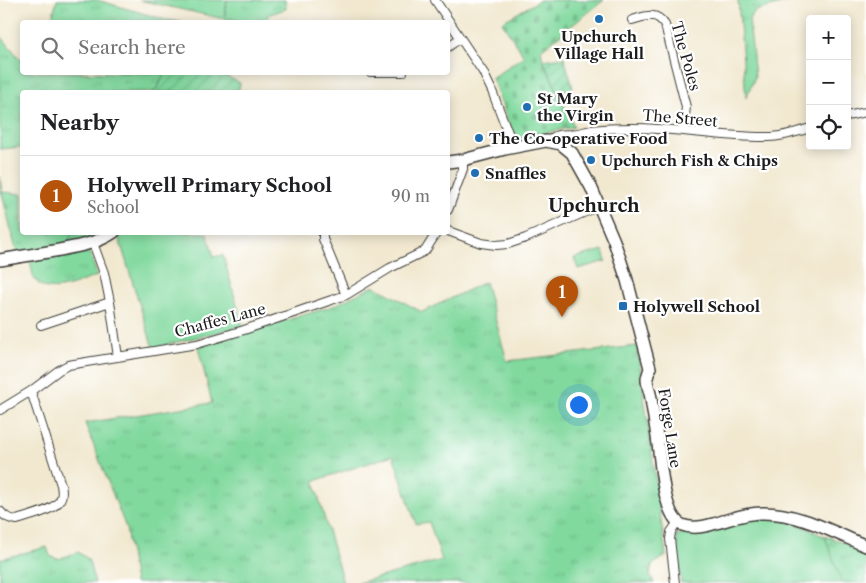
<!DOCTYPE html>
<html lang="en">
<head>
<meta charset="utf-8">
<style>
  :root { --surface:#fff; --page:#f6f6f6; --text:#202124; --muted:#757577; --line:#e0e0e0; --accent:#b45309 }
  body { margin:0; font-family:"Libre Caslon Text",serif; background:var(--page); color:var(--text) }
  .controls { position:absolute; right:15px; top:15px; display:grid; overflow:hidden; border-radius:5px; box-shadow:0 2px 12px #0003 }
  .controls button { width:45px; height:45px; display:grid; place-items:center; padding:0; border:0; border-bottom:1px solid var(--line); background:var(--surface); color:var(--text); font:25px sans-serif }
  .you { position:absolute; left:578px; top:404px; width:18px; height:18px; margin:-12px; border:4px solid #fff; border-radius:50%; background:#1a73e8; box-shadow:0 0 0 8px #1a73e833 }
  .badge { display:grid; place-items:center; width:32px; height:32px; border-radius:50%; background:var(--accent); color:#fff; font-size:16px; font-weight:700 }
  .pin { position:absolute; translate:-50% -41px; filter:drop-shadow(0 1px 2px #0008) }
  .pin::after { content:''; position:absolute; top:26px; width:18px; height:15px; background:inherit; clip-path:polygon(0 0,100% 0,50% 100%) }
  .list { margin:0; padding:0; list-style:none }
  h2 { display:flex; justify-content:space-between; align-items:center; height:65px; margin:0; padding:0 20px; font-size:21px }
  h2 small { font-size:16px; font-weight:400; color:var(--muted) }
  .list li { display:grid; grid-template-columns:32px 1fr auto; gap:15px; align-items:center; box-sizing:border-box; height:80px; padding:0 20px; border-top:1px solid var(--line) }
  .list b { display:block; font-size:19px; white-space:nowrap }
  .list p { margin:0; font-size:16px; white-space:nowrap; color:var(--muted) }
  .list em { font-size:16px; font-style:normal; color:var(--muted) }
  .icon { flex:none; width:28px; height:28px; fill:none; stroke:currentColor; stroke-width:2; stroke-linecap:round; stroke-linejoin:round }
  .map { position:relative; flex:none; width:866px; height:583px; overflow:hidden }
  .search { position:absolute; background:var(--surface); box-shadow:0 2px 12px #0003; left:20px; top:20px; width:430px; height:55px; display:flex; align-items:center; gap:12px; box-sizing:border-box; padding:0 18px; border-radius:5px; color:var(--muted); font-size:19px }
  .panel { position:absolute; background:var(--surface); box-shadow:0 2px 12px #0003; left:20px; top:90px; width:430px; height:145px; border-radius:5px }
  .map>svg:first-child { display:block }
  .grass { fill:url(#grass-tufts); stroke:#4e7a5d }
  .cemetery { fill:url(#cemetery-stones); stroke:#4e7a5d }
  .park { fill:#81d99e; stroke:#4e7a5d }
  .garden { fill:url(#garden-furrows); stroke:#4e7a5d }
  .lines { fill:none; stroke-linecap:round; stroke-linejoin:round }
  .street-casing { stroke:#3c3b37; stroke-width:10 }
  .secondary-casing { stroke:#3c3b37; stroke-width:14 }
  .street { stroke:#fff; stroke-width:8 }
  .secondary { stroke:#fff; stroke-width:11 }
  .poi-dot { fill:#1f6fb2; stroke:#fff; stroke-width:2 }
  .labels { text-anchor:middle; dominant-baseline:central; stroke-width:4.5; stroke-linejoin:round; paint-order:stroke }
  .poi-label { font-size:15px; font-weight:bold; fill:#1c1c1c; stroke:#fff; text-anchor:start }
  .street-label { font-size:15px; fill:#1c1c1c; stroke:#fff }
  .quarter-label { font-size:18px; font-weight:bold; fill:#1c1c1c; stroke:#fff }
</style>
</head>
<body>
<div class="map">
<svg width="866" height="583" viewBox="0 0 866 583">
  <defs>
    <pattern id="grass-tufts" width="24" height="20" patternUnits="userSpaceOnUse" patternTransform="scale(1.25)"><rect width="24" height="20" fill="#81d99e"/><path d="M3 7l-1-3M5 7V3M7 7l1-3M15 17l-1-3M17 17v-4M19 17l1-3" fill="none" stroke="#6fba88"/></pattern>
    <pattern id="cemetery-stones" width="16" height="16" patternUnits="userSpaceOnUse" patternTransform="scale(1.25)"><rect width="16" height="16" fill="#81d99e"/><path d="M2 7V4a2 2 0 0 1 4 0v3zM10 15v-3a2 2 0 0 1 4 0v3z" fill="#6fba88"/></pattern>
    <pattern id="garden-furrows" width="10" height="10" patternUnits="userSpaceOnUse" patternTransform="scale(1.25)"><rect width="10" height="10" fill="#81d99e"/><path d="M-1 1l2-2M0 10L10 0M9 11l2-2" fill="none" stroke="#6fba88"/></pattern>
  </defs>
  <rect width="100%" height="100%" fill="#fff"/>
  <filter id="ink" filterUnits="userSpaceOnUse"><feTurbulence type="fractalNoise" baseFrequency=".02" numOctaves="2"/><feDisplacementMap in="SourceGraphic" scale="10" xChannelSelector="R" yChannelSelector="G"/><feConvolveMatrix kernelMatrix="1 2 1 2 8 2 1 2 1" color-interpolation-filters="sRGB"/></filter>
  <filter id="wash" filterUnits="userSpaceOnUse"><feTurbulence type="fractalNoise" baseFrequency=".0096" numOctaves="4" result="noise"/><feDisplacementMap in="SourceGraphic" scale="20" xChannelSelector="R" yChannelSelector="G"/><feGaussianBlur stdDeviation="1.12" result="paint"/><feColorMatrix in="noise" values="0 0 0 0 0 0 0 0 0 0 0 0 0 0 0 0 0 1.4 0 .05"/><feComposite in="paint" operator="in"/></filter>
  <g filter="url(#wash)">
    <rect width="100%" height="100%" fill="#f1e8cf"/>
    <path class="grass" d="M57 0H97L166 20 183 22H51Z
      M227 0H285L286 9 267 15 270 22H250L224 19Z
      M738 0H795L755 11 749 19 755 77 746 98Z
      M0 35 20 59 22 58V72L165 73 159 85 154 92H22V147L0 149Z
      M0 177 2 192 22 194V232L73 233 66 245 17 254 2 193H0Z
      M90 252 97 276C79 282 44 301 33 276 32 271 31 265 30 260Z
      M485 282 507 361 637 346 666 556 652 565 650 574 654 583H358L442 560 429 522 416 524 393 455 314 481 343 583H135L126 528 85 423 212 403 198 347 333 306 374 286 422 312Z
      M822 535 866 550V583H842Z
      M47 547 50 556 58 559 78 552 88 559 95 583H0V559Z"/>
    <path class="cemetery" d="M540 0H604L541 50 543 60 574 127 549 132 523 141 513 134 492 78 524 56 502 22Z"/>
    <path class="park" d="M139 0H227L224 19Z
      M122 232 207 233 214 257 223 255 243 326 153 348 118 235Z
      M603 250 606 261 578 269 574 258Z
      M755 517 794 522 825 537 842 583H681L676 535 707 531Z"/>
    <path class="garden" d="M564 57 573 88 559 94 543 60Z
      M165 73H219L240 83 239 92H154L159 85Z
      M73 233H108L66 245Z"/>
  </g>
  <g filter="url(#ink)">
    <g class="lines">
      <g class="street-casing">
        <path id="street" d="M435 0 483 72 492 91 514 148
          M632 20C646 16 656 11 665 25L686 107 683 131
          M448 47 460 38
          M370 72H403
          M847 116 866 112
          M549 141C557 132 564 135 573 134 580 133 586 131 592 130 606 128 621 128 634 128 679 128 724 138 769 137 782 137 797 132 810 128
          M448 210 463 169V160
          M448 231 481 243 496 245 508 244 526 238 599 206
          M323 232V239L346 295
          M93 243 104 273 110 302 118 357
          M41 325 110 302
          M0 410 31 391 59 370 68 365 197 344 244 330 346 295 390 268 425 251 437 232
          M0 511C5 517 9 519 17 520 28 516 54 511 60 500 63 495 62 490 61 485L31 391
          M675 583 670 539 671 532 678 522"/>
      </g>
      <g class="secondary-casing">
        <path id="secondary" d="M448 162 463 160 505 149 546 141 561 144 572 153 591 187 614 241 627 280 650 368C649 372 647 376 647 379 647 385 650 392 651 398 653 413 656 428 658 444 661 463 663 516 682 525 692 529 703 527 713 524 729 520 744 513 761 513 797 512 833 532 866 546
          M0 260C18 257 36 254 54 251 75 247 97 244 114 232"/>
      </g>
      <use href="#street" class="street"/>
      <use href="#secondary" class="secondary"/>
    </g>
  </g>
  <g class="poi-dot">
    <circle cx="599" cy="19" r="5"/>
    <circle cx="527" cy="107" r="5"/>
    <circle cx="479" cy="138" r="5"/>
    <circle cx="591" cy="160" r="5"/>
    <circle cx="475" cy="173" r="5"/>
    <rect x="618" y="301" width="10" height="10" rx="2.5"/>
  </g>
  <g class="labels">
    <g class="poi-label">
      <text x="599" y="36" text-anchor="middle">Upchurch<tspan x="599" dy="17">Village Hall</tspan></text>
      <text x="537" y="98">St Mary<tspan x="537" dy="17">the Virgin</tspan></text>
      <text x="489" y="138">The Co-operative Food</text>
      <text x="601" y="160">Upchurch Fish &amp; Chips</text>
      <text x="485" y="173">Snaffles</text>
      <text x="633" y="306">Holywell School</text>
    </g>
    <g class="street-label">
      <text transform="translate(686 56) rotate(74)">The Poles</text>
      <text transform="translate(680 118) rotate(5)">The Street</text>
      <text transform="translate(220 320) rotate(-15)">Chaffes Lane</text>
      <text transform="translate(670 428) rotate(81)">Forge Lane</text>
    </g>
    <g class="quarter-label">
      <text x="594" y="206">Upchurch</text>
    </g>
  </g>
</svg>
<div class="controls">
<button>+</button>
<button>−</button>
<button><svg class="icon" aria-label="locate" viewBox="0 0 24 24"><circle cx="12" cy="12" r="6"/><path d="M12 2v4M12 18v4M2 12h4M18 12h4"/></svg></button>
</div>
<div class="you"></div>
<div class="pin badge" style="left:562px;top:317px">1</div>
<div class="search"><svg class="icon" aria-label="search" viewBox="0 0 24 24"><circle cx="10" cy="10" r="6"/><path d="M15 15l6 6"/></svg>Search here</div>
<section class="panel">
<h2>Nearby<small></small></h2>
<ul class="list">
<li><span class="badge">1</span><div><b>Holywell Primary School</b><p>School</p></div><em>90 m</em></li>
</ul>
</section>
</div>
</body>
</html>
